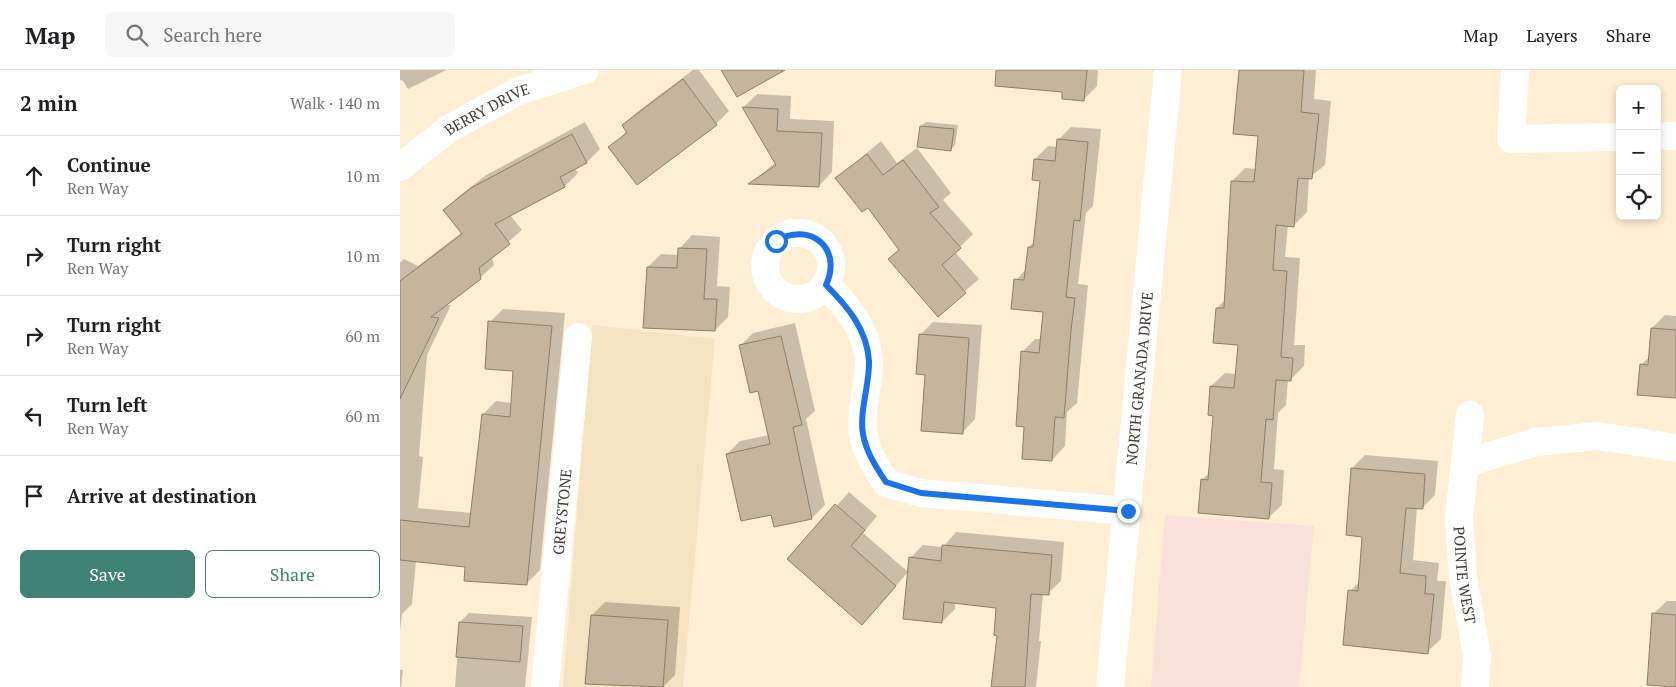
<!DOCTYPE html>
<html lang="en">
<head>
<meta charset="utf-8">
<style>
  :root { --surface:#fff; --page:#f6f6f6; --text:#202124; --muted:#757577; --line:#e0e0e0; --accent:#408374 }
  body { margin:0; font-family:"PT Serif",serif; background:var(--page); color:var(--text) }
  .controls { position:absolute; right:15px; top:15px; display:grid; overflow:hidden; border-radius:8px; box-shadow:0 2px 8px #0003 }
  .controls button { width:45px; height:45px; display:grid; place-items:center; padding:0; border:0; border-bottom:1px solid var(--line); background:var(--surface); color:var(--text); font:25px sans-serif }
  .stop { position:absolute; width:15px; height:15px; margin:-11px; border:4px solid #1a73e8; border-radius:50%; background:#fff }
  .stop.end { background:#1a73e8; border-color:#fff; box-shadow:0 1px 5px #0008 }
  .list { margin:0; padding:0; list-style:none }
  h2 { display:flex; justify-content:space-between; align-items:center; height:65px; margin:0; padding:0 20px; font-size:21px }
  h2 small { font-size:16px; font-weight:400; color:var(--muted) }
  .list li { display:grid; grid-template-columns:32px 1fr auto; gap:15px; align-items:center; box-sizing:border-box; height:80px; padding:0 20px; border-top:1px solid var(--line) }
  .list b { display:block; font-size:19px; white-space:nowrap }
  .list p { margin:0; font-size:16px; white-space:nowrap; color:var(--muted) }
  .list em { font-size:16px; font-style:normal; color:var(--muted) }
  .actions { display:flex; gap:10px; padding:15px 20px }
  .actions a { flex:1; padding:11px 0; border:1px solid var(--accent); border-radius:8px; text-align:center; font-size:18px; color:var(--accent) }
  .actions .main { background:var(--accent); color:#fff }
  .icon { flex:none; width:28px; height:28px; fill:none; stroke:currentColor; stroke-width:2; stroke-linecap:round; stroke-linejoin:round }
  .map { position:relative; flex:none; width:1276px; height:617px; overflow:hidden }
  header { display:flex; align-items:center; gap:30px; box-sizing:border-box; height:70px; padding:0 25px; background:var(--surface); border-bottom:1px solid var(--line) }
  header strong { font-size:24px }
  nav { display:flex; gap:28px; margin-inline-start:auto; font-size:18px }
  .search { width:350px; height:45px; background:var(--page); display:flex; align-items:center; gap:12px; box-sizing:border-box; padding:0 18px; border-radius:8px; color:var(--muted); font-size:19px }
  main { display:flex }
  aside { flex:1; background:var(--surface) }
  .map>svg:first-child { display:block }
  .commercial { fill:#f9e0d9 }
  .built { fill:#f5e2c1 }
  .shadow { fill:#0003 }
  .building { fill:#c4b59c; stroke:#8d7f68 }
  .lines { fill:none; stroke-linecap:round; stroke-linejoin:round }
  .minor { stroke:#fff; stroke-width:28 }
  .route { stroke:#1a73e8; stroke-width:6 }
  .labels { text-anchor:middle; dominant-baseline:central; stroke-width:5; stroke-linejoin:round; paint-order:stroke }
  .street-label { font-size:15px; fill:#413b31; stroke:#feeed4 }
</style>
</head>
<body>
<header>
<strong>Map</strong>
<div class="search"><svg class="icon" aria-label="search" viewBox="0 0 24 24"><circle cx="10" cy="10" r="6"/><path d="M15 15l6 6"/></svg>Search here</div>
<nav><a>Map</a><a>Layers</a><a>Share</a></nav>
</header>
<main>
<aside>
<h2>2 min<small>Walk · 140 m</small></h2>
<ul class="list">
<li><svg class="icon" aria-label="ahead" viewBox="0 0 24 24"><path d="M12 20V5M6 11l6-6 6 6"/></svg><div><b>Continue</b><p>Ren Way</p></div><em>10 m</em></li>
<li><svg class="icon" aria-label="right" viewBox="0 0 24 24"><path d="M7 20v-9h11M14 6l5 5-5 5"/></svg><div><b>Turn right</b><p>Ren Way</p></div><em>10 m</em></li>
<li><svg class="icon" aria-label="right" viewBox="0 0 24 24"><path d="M7 20v-9h11M14 6l5 5-5 5"/></svg><div><b>Turn right</b><p>Ren Way</p></div><em>60 m</em></li>
<li><svg class="icon" aria-label="left" viewBox="0 0 24 24"><path d="M17 20v-9H6M10 6l-5 5 5 5"/></svg><div><b>Turn left</b><p>Ren Way</p></div><em>60 m</em></li>
<li><svg class="icon" aria-label="arrive" viewBox="0 0 24 24"><path d="M6 21V4h12l-3 4 3 4H6"/></svg><div><b>Arrive at destination</b></div></li>
</ul>
<div class="actions"><a class="main">Save</a><a>Share</a></div>
</aside>
<div class="map">
<svg width="1276" height="617" viewBox="0 0 1276 617">
  <rect width="100%" height="100%" fill="#feeed4"/>
  <path class="commercial" d="M765 445 914 456 899 617H751Z"/>
  <path class="built" d="M192 255 315 269 283 617H163Z"/>
  <path class="shadow" d="M0 0H46L8 19 3 11 0 10Z
    M293 0H299L329 41 316 54 237 113 210 77 227 61 223 55 237 42Z
    M611 0H698L697 16 684 29Z
    M839 0H916L914 29 931 31 925 95 909 108 907 142 894 155H888L885 187 900 188 894 275H905L904 296 890 310 888 309 886 335 878 343 874 399 884 400 882 435 868 448 802 410 810 402 815 344 811 316 825 303 837 304 839 274 817 238 825 230 832 111 845 98 857 99 860 65Z
    M357 24 391 26 390 49 434 51 432 102 419 116 351 113 376 92 344 37Z
    M185 52 200 79 187 92 175 98 178 103 165 116 110 145 122 160 92 186 94 195 80 208 46 235H51L27 285 19 386 23 387 18 438 72 443 83 344 96 331 112 333 114 300 90 252 103 239 165 243 140 500 127 513 67 496 16 491 12 534 2 544 0 561V193L4 189 18 196 62 162 45 140 58 127 86 105Z
    M526 52 558 55 555 75 551 79 519 76 521 56Z
    M671 57 701 59 693 136 686 143 678 214 688 215 677 333 667 342 665 376 652 390 626 356 622 282 635 269H641L644 241 616 210 627 198 629 177 635 171 641 110 635 89 648 76 657 77 658 70Z
    M481 71 497 93 517 78 551 123 543 130 573 164 555 182 579 209 538 245 490 189 500 179 468 137 437 108Z
    M292 165 320 167 317 216 330 217 328 247 315 260 248 197 261 184 279 185V179Z
    M1265 245 1276 246V326L1241 295 1250 286 1252 258Z
    M533 252 582 255 575 349 562 363 526 304 520 265Z
    M395 253 415 341 406 349 425 435 412 448 375 456 372 443 327 384 340 371 369 365 359 320 340 276 353 263Z
    M965 385 1038 391 1035 425 1022 438H1017L1013 490 1039 493 1037 511H1046L1041 569 1027 582 950 521 960 511 963 466 952 398Z
    M449 422 477 446 463 463 508 502 475 540 389 489Z
    M556 462 664 472 661 511 648 523H643L639 571H641L636 617H592L598 564 597 536 555 532V539L542 552 510 488 523 475 543 477Z
    M1267 531H1276V617H1272L1253 544Z
    M205 532 280 537 275 605 263 617 187 613 192 545Z
    M69 543 132 547 125 617H55L60 552Z
    M0 600H3L1 617H0Z"/>
  <path class="building" d="M321 0H385L337 27Z
    M596 0H687L684 31 662 29V22L595 16Z
    M839 0H904L901 42 919 44 912 109 898 108 894 157 876 155 873 200 887 201 881 287 893 288 891 311 876 310 873 350 866 349 861 412 872 413 869 449 798 443 801 409 808 410 813 346 808 345 810 316 834 318 838 275 813 273 816 238H824L831 111 854 112 858 66 833 64Z
    M283 9 317 55 237 115 208 77 227 63 222 55Z
    M342 37 378 39 377 61 422 63 419 117 348 114 376 95Z
    M520 56 554 59 551 81 517 77Z
    M172 64 187 93 160 107 165 117 95 154 110 174 79 198 81 209 31 247 39 248 0 329V211L62 164 43 140 71 118Z
    M657 69 688 72 680 151 674 150 666 227 675 228 671 260 664 348 655 347 652 391 622 389 624 357 616 356 621 281 639 283 643 242 611 239 614 209 624 210 628 177H633L640 111 632 110 634 89 655 91Z
    M467 84 483 105 503 90 539 137 530 143 561 178 542 195 566 223 538 247 488 189 499 180 468 138 462 142 435 108Z
    M278 178 307 179 304 229H317L315 261 243 258 247 197 277 198Z
    M88 251 152 256 127 515 64 511 65 497 0 490V450L69 457 82 344 110 347 113 301 85 299Z
    M1251 258 1276 260V328L1237 325 1240 294 1248 295Z
    M519 264 569 268 563 364 521 361 525 305 516 304Z
    M381 266 402 355 393 357 412 449 374 457 371 445 341 451 326 384 370 374 358 321 350 323 339 275Z
    M951 398 1025 404 1023 439 1006 438 1000 503 1026 506 1025 524H1034L1028 584 943 575 948 520 958 521 962 467 946 465Z
    M435 434 465 460 451 476 496 516 462 555 387 489Z
    M542 475 652 485 649 525 631 524 625 617H591L597 566 594 565 596 538 544 532 542 553 503 549 509 487 541 491Z
    M1252 543 1276 545V617L1247 615Z
    M191 545 268 550 263 617 185 614Z
    M59 552 123 556 120 592 56 587Z"/>
  <g class="lines">
    <g class="minor">
      <path d="M1115 0 1111 69 1220 67"/>
      <path d="M1257 66H1276"/>
      <path id="s1" d="M0 97 50 58 116 22 185 0"/>
      <circle cx="398" cy="196" r="33"/>
      <path d="M426 215C447 236 467 259 469 291 470 313 459 342 463 364 466 382 476 397 486 413L521 423 727 441"/>
      <path id="s2" d="M1070 345 1059 448 1063 507 1077 586 1075 617"/>
      <path d="M1066 393 1136 372 1198 366 1276 378"/>
      <path id="s3" d="M145 617 178 267"/>
      <path id="s4" d="M710 617 768 0"/>
    </g>
  </g>
  <g class="lines">
    <path class="route" d="M376 171C410 151 443 178 426 215 447 236 467 259 469 291 470 313 459 342 463 364 466 382 476 397 486 412L521 423 728 441"/>
  </g>
  <g class="labels">
    <g class="street-label">
      <text stroke="none"><textPath href="#s1" startOffset="105">BERRY DRIVE</textPath></text>
      <text stroke="none"><textPath href="#s4" startOffset="310">NORTH GRANADA DRIVE</textPath></text>
      <text stroke="none"><textPath href="#s3" startOffset="176">GREYSTONE</textPath></text>
      <text stroke="none"><textPath href="#s2" startOffset="161">POINTE WEST</textPath></text>
    </g>
  </g>
</svg>
<div class="controls">
<button>+</button>
<button>−</button>
<button><svg class="icon" aria-label="locate" viewBox="0 0 24 24"><circle cx="12" cy="12" r="6"/><path d="M12 2v4M12 18v4M2 12h4M18 12h4"/></svg></button>
</div>
<div class="stop" style="left:376px;top:171px"></div>
<div class="stop end" style="left:728px;top:441px"></div>
</div>
</main>
</body>
</html>
